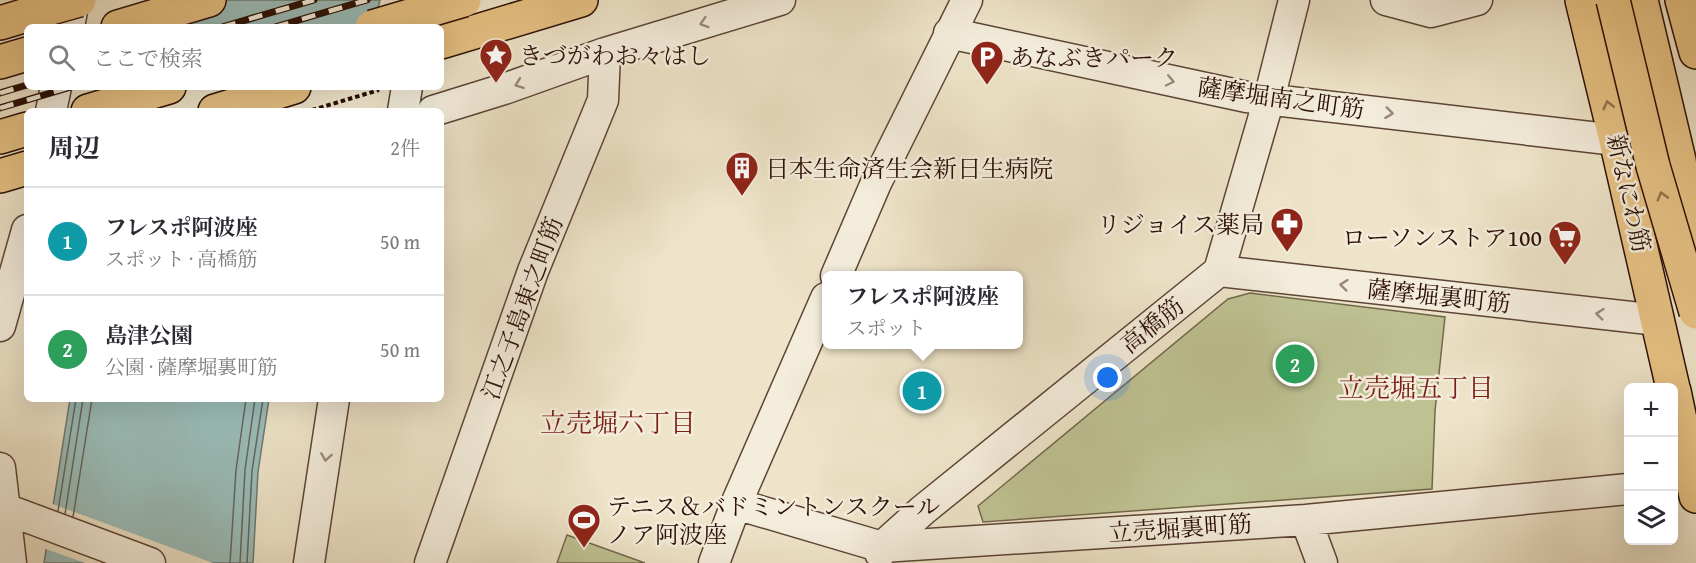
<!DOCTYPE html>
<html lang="ja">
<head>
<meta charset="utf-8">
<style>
  :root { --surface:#fff; --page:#f2f2f3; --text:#2b2b33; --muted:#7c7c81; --line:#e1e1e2; --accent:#b45309 }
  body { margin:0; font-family:"Gentium Book Plus","Noto Serif JP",serif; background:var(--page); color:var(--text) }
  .controls { position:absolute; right:18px; bottom:18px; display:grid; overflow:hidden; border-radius:9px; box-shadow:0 6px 24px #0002 }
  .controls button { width:54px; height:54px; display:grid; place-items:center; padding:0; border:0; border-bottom:2px solid var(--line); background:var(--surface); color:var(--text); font:30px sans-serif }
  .you { position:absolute; left:1108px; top:378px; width:21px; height:21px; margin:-15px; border:4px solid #fff; border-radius:50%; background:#1a73e8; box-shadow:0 0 0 9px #1a73e833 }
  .badge { display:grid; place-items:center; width:39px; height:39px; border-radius:50%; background:var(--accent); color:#fff; font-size:20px; font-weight:700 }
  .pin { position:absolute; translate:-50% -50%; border:3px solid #fff; box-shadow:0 2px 6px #0006 }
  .popup { position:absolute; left:822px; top:271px; width:201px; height:78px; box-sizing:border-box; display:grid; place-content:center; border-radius:9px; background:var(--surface); filter:drop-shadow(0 2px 4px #0005); font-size:20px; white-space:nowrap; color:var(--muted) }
  .popup b { font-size:22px; color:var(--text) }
  .popup::after { content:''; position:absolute; left:50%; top:100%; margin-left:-12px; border:12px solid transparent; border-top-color:var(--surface) }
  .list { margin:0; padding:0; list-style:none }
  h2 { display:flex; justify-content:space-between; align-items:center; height:78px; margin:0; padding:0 24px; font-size:26px }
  h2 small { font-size:20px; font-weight:400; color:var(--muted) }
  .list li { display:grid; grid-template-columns:39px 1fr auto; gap:18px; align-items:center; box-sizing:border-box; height:108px; padding:0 24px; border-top:2px solid var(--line) }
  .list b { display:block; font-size:22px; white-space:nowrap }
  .list p { margin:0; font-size:20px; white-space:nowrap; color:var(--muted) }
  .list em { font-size:20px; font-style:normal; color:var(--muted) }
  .icon { flex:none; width:33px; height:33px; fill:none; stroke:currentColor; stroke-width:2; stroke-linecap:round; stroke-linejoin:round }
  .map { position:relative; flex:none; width:1696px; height:563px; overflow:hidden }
  .search { position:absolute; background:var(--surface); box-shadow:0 6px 24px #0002; left:24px; top:24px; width:420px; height:66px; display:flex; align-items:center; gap:15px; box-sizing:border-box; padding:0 21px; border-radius:9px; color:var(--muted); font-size:22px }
  .panel { position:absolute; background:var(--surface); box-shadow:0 6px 24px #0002; left:24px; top:108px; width:420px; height:294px; border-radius:9px }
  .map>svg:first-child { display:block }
  .green { fill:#bec293; stroke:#74684c; stroke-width:1.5 }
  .water { fill:#9abebb; stroke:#6e7872; stroke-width:1.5 }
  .pier { fill:#eee4c9 }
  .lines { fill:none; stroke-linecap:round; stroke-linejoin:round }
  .shore { stroke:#626660; stroke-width:1.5 }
  .minor-casing { stroke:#5c4436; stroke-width:33 }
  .major-casing { stroke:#2b0f05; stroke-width:36 }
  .highway-casing { stroke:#2b0f05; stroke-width:36 }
  .path { stroke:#2b0f05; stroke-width:4; stroke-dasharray:4.5 3; stroke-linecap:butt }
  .minor { stroke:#f4eddc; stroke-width:30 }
  .major { stroke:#e7c284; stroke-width:33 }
  .highway { stroke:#e7c284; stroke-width:33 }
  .rail-casing { stroke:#2b0f05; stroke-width:7 }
  .rail { stroke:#f4eddc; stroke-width:4.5; stroke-dasharray:14; stroke-linecap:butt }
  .major-bridge-casing { stroke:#2b0f05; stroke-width:36; stroke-linecap:butt }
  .highway-bridge-casing { stroke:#2b0f05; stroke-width:36; stroke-linecap:butt }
  .major-bridge { stroke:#e7c284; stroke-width:33 }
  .highway-bridge { stroke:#e7c284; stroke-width:33 }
  .oneway { stroke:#9a897b }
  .oneway2 { stroke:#92714b }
  .labels { text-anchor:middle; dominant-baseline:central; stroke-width:5; stroke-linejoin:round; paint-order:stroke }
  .poi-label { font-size:24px; fill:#2b0f05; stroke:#f4eddc; text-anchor:start }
  .street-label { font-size:24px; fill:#2b0f05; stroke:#f4eddc }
  .neighbourhood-label { font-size:26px; fill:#7a1f14; stroke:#f4eddc }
</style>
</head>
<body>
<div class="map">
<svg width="1696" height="563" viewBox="0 0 1696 563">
  <rect width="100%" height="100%" fill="#eee4c9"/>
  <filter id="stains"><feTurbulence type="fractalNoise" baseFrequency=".00333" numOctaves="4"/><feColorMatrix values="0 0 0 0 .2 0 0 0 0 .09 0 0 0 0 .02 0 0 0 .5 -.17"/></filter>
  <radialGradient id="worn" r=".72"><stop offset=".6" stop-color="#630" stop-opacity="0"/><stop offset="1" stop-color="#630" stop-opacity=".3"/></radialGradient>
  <path class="green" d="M1250 293 1445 317 1435 411 1432 489 983 522 978 506 1228 299Z
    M567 535 645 563H557Z"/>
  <path class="water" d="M147 0H380L373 27H141Z
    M70 399H269L258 472 253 563H44Z"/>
  <path class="pier" d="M210 87H360L354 111H126Z
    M50 503 213 563H85L43 548Z"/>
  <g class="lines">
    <path class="shore" d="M58 511 76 399
      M65 514 83 399
      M73 517 92 399
      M230 563 236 470 246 399
      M240 563 245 470 255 399
      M247 563 252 471 263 399"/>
    <g class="minor-casing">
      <path id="minor" d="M1386 0 1431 12 1477 0
        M69 27 74 0
        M949 33 1247 97 1616 140
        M51 111 56 87
        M403 111 407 87
        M433 111 504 89 605 53 780 0
        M1219 271 1658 320
        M836 276 876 183 967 0
        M0 326 27 230
        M0 468 11 563
        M736 504 882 547 1306 520 1628 489
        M0 507 150 563
        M1306 520 1322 563
        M880 553 882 547 923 510 1219 271 1269 99 1294 0
        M309 563 334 399
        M430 563 533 271 603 100 605 53
        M714 563 736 504 826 298"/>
    </g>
    <g class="major-casing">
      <path id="major" d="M1582 0 1616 140 1673 388
        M1682 0 1696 52
        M0 23 40 11
        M441 42 581 0
        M215 111 294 87
        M0 176 27 168
        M1674 391 1696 496"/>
    </g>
    <g class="highway-casing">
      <path id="highway" d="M1641 0 1679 160 1696 273
        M118 27 209 0
        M0 62 27 54
        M88 111 169 87
        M0 137 27 129"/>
    </g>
    <path class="path" d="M312 110 379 90"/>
    <use href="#minor" class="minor"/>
    <use href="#major" class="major"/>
    <use href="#highway" class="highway"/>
    <g class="rail-casing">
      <path id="rail" d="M222 27 314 0
        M275 27 367 0
        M0 93 27 85
        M0 108 71 87"/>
    </g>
    <use href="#rail" class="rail"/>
    <g class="major-bridge-casing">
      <path id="major-bridge" d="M40 11 79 0"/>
    </g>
    <g class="highway-bridge-casing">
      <path id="highway-bridge" d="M1613 0 1653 166 1696 312
        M372 27 464 0"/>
    </g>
    <use href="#major-bridge" class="major-bridge"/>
    <use href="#highway-bridge" class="highway-bridge"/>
  </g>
  <defs><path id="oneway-chevron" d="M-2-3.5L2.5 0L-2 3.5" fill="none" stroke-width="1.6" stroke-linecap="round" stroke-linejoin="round" transform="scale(1.5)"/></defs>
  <g class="oneway">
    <use href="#oneway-chevron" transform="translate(704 23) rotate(163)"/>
    <use href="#oneway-chevron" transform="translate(1170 81) rotate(12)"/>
    <use href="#oneway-chevron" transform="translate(519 84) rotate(160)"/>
    <use href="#oneway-chevron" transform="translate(1389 113) rotate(7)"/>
    <use href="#oneway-chevron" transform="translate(1344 285) rotate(-174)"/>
    <use href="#oneway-chevron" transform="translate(1600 314) rotate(-174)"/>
    <use href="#oneway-chevron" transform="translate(326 457) rotate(99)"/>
  </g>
  <g class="oneway2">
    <use href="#oneway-chevron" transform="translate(1608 105) rotate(-104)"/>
    <use href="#oneway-chevron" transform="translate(1662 196) rotate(-106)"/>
  </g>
  <defs>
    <g id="sight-pin" transform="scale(1.725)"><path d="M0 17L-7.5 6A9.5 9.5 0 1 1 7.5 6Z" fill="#8f2418" stroke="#f4eddc"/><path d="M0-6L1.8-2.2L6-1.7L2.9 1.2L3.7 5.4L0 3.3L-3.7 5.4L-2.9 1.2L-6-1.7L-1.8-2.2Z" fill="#fff"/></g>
    <g id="parking-pin" transform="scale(1.725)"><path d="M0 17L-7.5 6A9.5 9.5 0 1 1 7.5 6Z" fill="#8f2418" stroke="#f4eddc"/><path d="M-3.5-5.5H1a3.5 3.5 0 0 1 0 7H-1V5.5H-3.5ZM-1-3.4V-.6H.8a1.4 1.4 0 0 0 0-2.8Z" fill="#fff"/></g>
    <g id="building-pin" transform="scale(1.725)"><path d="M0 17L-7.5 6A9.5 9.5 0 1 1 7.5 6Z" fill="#8f2418" stroke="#f4eddc"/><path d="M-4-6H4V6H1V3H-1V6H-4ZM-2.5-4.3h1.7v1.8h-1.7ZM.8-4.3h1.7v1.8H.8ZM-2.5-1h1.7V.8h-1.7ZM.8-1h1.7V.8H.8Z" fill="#fff"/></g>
    <g id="pharmacy-pin" transform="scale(1.725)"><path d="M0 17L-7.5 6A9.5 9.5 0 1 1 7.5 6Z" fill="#8f2418" stroke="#f4eddc"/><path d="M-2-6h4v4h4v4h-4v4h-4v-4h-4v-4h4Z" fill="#fff"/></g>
    <g id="supermarket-pin" transform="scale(1.725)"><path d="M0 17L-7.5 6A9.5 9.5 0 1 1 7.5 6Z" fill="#8f2418" stroke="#f4eddc"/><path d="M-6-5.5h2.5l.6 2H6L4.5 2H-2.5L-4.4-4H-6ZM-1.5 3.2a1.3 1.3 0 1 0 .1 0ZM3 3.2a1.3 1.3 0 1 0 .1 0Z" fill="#fff"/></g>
    <g id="stadium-pin" transform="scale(1.725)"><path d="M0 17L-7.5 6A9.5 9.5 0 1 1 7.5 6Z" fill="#8f2418" stroke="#f4eddc"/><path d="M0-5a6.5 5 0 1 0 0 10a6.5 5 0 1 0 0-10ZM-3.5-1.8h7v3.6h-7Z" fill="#fff"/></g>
  </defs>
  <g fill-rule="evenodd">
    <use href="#sight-pin" x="496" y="55"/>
    <use href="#parking-pin" x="987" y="57"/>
    <use href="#building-pin" x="742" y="168"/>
    <use href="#pharmacy-pin" x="1287" y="224"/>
    <use href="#supermarket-pin" x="1565" y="237"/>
    <use href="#stadium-pin" x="584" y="520"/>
  </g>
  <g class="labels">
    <g class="poi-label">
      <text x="519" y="55">きづがわお々はし</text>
      <text x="1010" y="57">あなぶきパーク</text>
      <text x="765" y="168">日本生命済生会新日生病院</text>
      <text x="1264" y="224" text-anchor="end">リジョイス薬局</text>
      <text x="1542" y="237" text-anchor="end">ローソンストア100</text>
      <text x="607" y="506">テニス＆バドミントンスクール<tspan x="607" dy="28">ノア阿波座</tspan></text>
    </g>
    <g class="street-label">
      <text transform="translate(1281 98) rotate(8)">薩摩堀南之町筋</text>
      <text transform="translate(1629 193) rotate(77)">新なにわ筋</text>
      <text transform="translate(1439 296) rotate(6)">薩摩堀裏町筋</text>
      <text transform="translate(522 308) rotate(-70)">江之子島東之町筋</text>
      <text transform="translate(1152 325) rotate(-39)">高橋筋</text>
      <text transform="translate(1180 528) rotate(-4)">立売堀裏町筋</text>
    </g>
    <g class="neighbourhood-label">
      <text x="1416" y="387">立売堀五丁目</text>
      <text x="618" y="422">立売堀六丁目</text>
    </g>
  </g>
  <rect width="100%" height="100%" filter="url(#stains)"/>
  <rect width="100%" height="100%" fill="url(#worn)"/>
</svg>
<div class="controls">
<button>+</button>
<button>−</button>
<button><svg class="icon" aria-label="layers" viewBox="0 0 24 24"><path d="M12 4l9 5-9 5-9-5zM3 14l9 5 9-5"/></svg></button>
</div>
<div class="you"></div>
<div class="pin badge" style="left:922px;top:391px;background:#0f9aa8">1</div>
<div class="popup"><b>フレスポ阿波座</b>スポット</div>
<div class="pin badge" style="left:1295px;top:364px;background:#2e9e5b">2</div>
<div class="search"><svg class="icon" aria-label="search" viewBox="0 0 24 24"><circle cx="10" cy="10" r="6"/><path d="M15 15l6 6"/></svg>ここで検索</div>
<section class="panel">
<h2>周辺<small>2件</small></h2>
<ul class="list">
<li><span class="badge" style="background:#0f9aa8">1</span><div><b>フレスポ阿波座</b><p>スポット · 高橋筋</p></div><em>50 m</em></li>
<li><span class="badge" style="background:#2e9e5b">2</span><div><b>島津公園</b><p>公園 · 薩摩堀裏町筋</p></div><em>50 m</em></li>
</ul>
</section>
</div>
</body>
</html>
